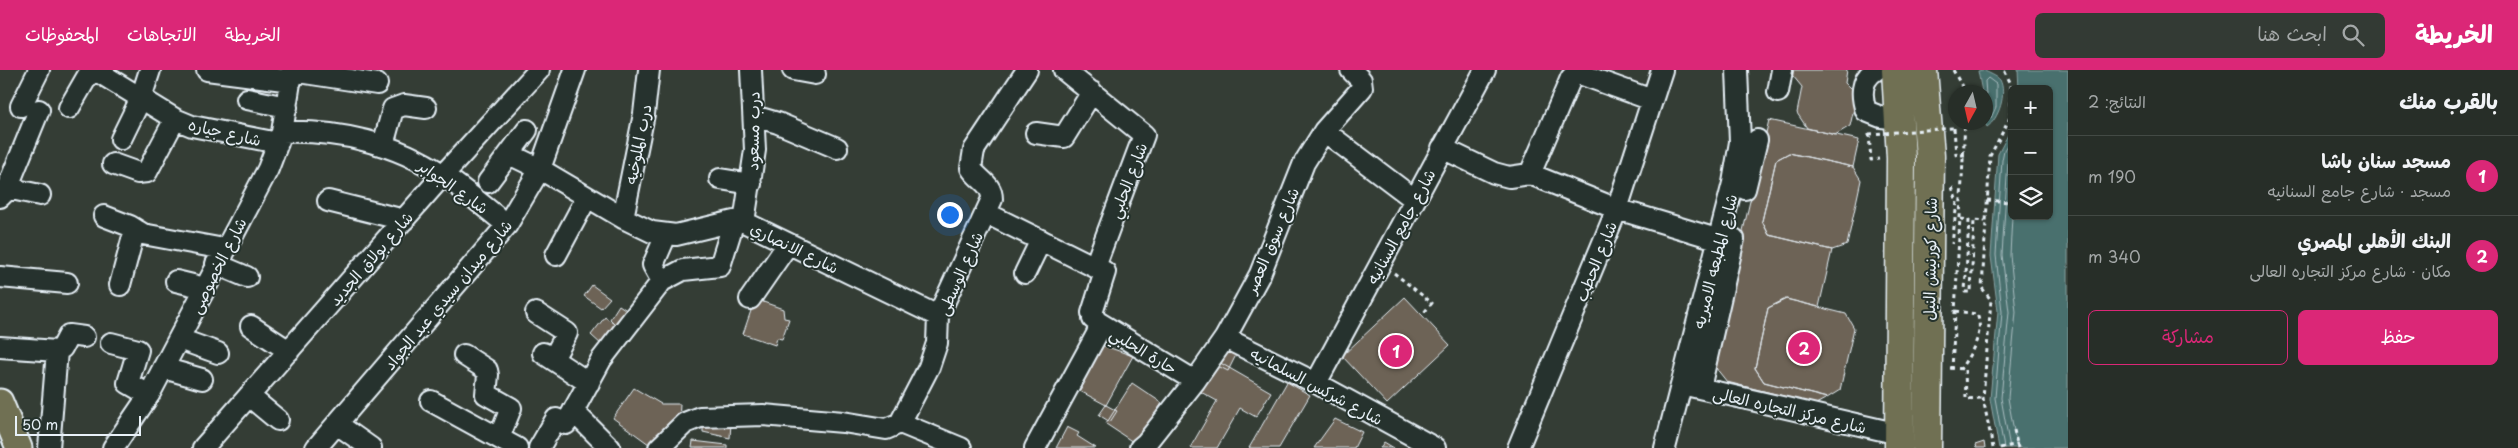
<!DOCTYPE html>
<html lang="ar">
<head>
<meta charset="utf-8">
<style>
  :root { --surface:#272e28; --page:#333a34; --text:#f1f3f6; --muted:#a4a8a8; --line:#434a45; --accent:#db2777 }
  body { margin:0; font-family:"Playpen Sans","Playpen Sans Arabic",sans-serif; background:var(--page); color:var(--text); direction:rtl }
  .controls { position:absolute; right:15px; top:15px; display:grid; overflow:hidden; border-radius:8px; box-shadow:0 1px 4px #0004 }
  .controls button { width:45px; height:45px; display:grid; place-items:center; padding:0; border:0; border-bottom:1px solid var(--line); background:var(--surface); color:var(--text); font:25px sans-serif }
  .compass { position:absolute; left:1948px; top:15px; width:45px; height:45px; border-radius:50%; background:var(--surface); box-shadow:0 1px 4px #0004; rotate:188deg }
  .scale { position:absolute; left:15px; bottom:12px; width:126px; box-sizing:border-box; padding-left:5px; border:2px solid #e8f1f8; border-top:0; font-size:14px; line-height:18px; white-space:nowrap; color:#e8f1f8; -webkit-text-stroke:4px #26332d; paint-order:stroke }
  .you { position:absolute; left:949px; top:144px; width:18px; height:18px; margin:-12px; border:4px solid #fff; border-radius:50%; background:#1a73e8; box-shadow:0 0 0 8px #1a73e833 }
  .badge { display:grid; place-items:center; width:32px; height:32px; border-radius:50%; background:var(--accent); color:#fff; font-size:16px; font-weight:700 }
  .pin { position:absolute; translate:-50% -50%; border:2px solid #fff; box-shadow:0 1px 5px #0006 }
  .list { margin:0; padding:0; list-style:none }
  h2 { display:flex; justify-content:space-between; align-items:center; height:65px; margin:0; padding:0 20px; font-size:21px }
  h2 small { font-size:16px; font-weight:400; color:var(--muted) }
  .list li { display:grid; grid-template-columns:32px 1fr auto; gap:15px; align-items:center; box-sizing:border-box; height:80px; padding:0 20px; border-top:1px solid var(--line) }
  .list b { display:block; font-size:19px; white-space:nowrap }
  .list p { margin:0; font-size:16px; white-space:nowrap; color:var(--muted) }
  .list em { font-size:16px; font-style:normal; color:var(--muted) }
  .actions { display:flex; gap:10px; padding:15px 20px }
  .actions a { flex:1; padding:11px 0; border:1px solid var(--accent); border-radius:8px; text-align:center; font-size:18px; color:var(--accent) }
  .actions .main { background:var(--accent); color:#fff }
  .icon { flex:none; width:28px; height:28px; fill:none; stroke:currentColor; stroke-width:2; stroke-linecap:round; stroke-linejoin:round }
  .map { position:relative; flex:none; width:2068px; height:378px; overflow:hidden; direction:ltr }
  header { display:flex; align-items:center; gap:30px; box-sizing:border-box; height:70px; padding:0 25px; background:var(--accent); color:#fff }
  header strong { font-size:24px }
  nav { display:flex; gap:28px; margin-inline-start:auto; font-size:18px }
  .search { width:350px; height:45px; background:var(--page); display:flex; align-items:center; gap:12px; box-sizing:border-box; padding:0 18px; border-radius:8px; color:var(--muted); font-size:19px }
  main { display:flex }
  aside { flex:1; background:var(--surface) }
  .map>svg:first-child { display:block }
  .water { fill:#4a706e; stroke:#89a4a5 }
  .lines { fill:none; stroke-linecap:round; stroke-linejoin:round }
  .shore { stroke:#a9bdc1; stroke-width:1 }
  .building { fill:#6d6356; stroke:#e8f1f8 }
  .minor-casing { stroke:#e8f1f8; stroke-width:24 }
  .major-casing { stroke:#e8f1f8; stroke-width:29 }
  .highway-casing { stroke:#e8f1f8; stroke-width:31 }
  .path { stroke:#e8f1f8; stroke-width:3; stroke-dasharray:4 4; stroke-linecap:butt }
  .minor { stroke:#26332d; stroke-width:20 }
  .major { stroke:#707052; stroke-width:25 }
  .highway { stroke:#707052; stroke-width:28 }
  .path-bridge { stroke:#e8f1f8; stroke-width:3; stroke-dasharray:4 4; stroke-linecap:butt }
  .labels { text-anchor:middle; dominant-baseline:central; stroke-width:4; stroke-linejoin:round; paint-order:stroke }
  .street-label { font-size:16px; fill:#e8f1f8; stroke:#26332d }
</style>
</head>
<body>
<header>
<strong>الخريطة</strong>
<div class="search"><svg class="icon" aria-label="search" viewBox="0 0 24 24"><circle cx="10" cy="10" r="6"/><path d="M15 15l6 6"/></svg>ابحث هنا</div>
<nav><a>الخريطة</a><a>الاتجاهات</a><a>المحفوظات</a></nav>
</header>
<main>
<aside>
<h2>بالقرب منك<small>النتائج: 2</small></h2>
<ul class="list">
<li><span class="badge">1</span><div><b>مسجد سنان باشا</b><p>مسجد · شارع جامع السنانيه</p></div><em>190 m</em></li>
<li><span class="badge">2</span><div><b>البنك الأهلى المصري</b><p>مكان · شارع مركز التجاره العالى</p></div><em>340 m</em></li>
</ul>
<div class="actions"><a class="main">حفظ</a><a>مشاركة</a></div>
</aside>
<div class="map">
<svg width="2068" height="378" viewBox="0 0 2068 378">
  <rect width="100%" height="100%" fill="#343d35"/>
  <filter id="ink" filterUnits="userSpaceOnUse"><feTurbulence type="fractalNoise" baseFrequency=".02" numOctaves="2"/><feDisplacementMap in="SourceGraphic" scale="10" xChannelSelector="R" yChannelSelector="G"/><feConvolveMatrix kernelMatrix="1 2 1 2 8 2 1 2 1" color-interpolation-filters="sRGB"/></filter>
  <g filter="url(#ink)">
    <path class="water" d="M1983 0C1988 3 1997 6 2000 10 2007 23 1999 49 1987 57L1985 53 1986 22H1982L1978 1Z
      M2018 0H2068V378H1999L1990 329 1998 241 1991 186 1998 84 2012 57V146H2049V19H2019Z"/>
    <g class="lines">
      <path class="shore" d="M1986 25 1985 11 1988 8 1996 14V37L1991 48H1986
        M2012 146 2010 185 2016 242 2008 328 2017 378
        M2004 378 1995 328 2002 242 1996 185 2002 90 2004 80 2012 66
        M2010 378 2001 328 2009 242 2002 185 2008 91 2012 78"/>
    </g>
    <path class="building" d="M1788 0H1847L1845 13 1857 25 1850 56 1835 65 1807 58 1797 43 1802 17Z
      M1769 50 1859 70 1853 97 1789 83 1776 90 1762 151 1769 165 1832 180 1819 237 1786 229 1768 238 1755 298 1764 312 1827 328 1816 334 1727 312 1712 293Z
      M1789 83 1853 97 1861 110 1847 175 1832 180 1769 165 1762 151 1776 90Z
      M592 215 610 228 601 238 584 226Z
      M1405 227 1450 275 1387 334 1342 286Z
      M755 229 783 239 784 248 789 249 782 269 777 268 775 275 743 264Z
      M1786 229 1846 244 1854 258 1840 320 1827 328 1764 312 1755 298 1768 238Z
      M619 235 631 243 619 258 610 249Z
      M605 247 619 258 603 276 591 265Z
      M1102 275 1133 286 1106 335 1080 321 1085 312 1078 308 1089 283 1097 287Z
      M1218 276 1236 285 1228 301 1218 296 1214 303 1206 300Z
      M1217 291 1271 322 1256 347 1240 338 1217 378H1190L1217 331 1199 321Z
      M1287 312 1310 325 1279 378H1249Z
      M1132 313 1162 333 1136 374 1106 354Z
      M634 318 661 334H680L679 353 653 377 613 348Z
      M1106 335 1117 341 1110 352 1099 345Z
      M1335 349 1362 362 1354 378H1314Z
      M703 353H731L730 368 703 362Z
      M1067 357 1079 363 1077 366 1096 378H1056Z
      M693 371 727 375V378H692Z
      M1384 372 1394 378H1380Z
      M1984 372 1985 378H1976L1975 375Z"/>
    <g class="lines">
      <g class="minor-casing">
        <path id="minor" d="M95 0 175 49 192 56 278 73
          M207 0 291 11
          M793 0 815 4
          M1064 0 1144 65 1095 196
          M1876 0C1860 9 1861 26 1866 41L1881 47 1900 49
          M292 1 377 14
          M1778 22 1782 0
          M247 29 287 37
          M21 36 39 0
          M69 38 91 0
          M754 46 778 53 837 78
          M1324 61 1414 129
          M282 62C338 60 396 73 443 105 465 120 486 138 507 155
          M1036 63 1064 67 1092 22
          M121 69 141 28 150 0
          M383 75 393 39 404 35 426 38
          M1442 78 1494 103 1509 107 1530 104 1617 139 1720 170
          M509 84 540 99 623 148 652 162 676 165 734 151 744 152 938 246
          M113 94 138 103 147 102 175 49
          M1530 104 1571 8 1575 4H1580L1652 30
          M720 109 751 114
          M488 112 527 60
          M7 118 40 125
          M1745 119 1757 70
          M0 127 6 121 39 40
          M328 131 404 150
          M986 143 1105 202 1092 243 1099 256 1097 264 1035 378
          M104 146 130 156 143 164 224 179
          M623 148 644 44 649 0
          M744 152 755 80 751 0
          M556 185 587 127
          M216 194 247 207
          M1025 203 1041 170
          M0 207 67 213
          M176 211 205 218
          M662 211 653 195 666 165
          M120 215 135 159
          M750 229 788 174
          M536 243 567 263 553 289
          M1093 249 1195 311
          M251 256 289 281
          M1225 268 1316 313 1435 378
          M179 269 218 283
          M111 273 138 280 128 313 149 325
          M0 277 57 281 62 278 69 265 84 267
          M543 283 589 313
          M464 285 487 300 488 305 486 324 511 338 499 368
          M163 298 202 309
          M1316 313 1485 0
          M1686 315 1899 364
          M1700 318 1734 169
          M249 326 278 350
          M431 331 517 378
          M573 341 610 378
          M900 353 961 378
          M337 354 371 378
          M49 378 57 281
          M113 378 149 325 268 99 282 62 292 0
          M203 378 443 105 539 0
          M316 378 507 155 540 99 575 0
          M539 378 556 349 566 354 601 290 662 211 683 200 720 196 734 151
          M659 378 685 353 700 347 763 345 843 352 886 359 900 353 929 297 937 273 938 246 992 129C992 113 978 110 971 98L974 80 1027 0
          M1140 378 1146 373 1195 311 1225 268 1260 204 1304 93 1324 61 1362 18 1361 10 1351 0
          M1518 378 1617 139 1662 0
          M1665 378 1733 113 1740 72 1737 0"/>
      </g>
      <g class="major-casing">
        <path id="major" d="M0 332 19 378"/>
      </g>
      <g class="highway-casing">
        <path id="highway" d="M1896 0 1901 88 1899 378
          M1923 0 1930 86 1927 378"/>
      </g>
      <path class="path" d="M1953 0 1965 22
        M1954 58 1956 85H1965
        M1869 64 1871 90 1879 89
        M1952 117 1957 132 1952 174
        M1987 130 2010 132
        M1961 149 1969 150 1965 222H1971L1974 150 1985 151
        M1394 203 1432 233 1422 245
        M1955 241 1977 244C1985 263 1971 283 1961 298
        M1950 298 1965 299 1966 329 1983 328
        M1952 300 1965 52
        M2014 360 2018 378
        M1993 378 1983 328 1991 230 1982 218 1990 86 2009 50 2011 38V14L2004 0
        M2000 378 2018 374"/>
      <use href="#minor" class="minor"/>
      <use href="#major" class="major"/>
      <use href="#highway" class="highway"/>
      <path class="path-bridge" d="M1869 64 1954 58"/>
    </g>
  </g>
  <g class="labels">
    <g class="street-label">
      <text transform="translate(225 61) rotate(13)">شارع جياره</text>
      <text transform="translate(752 61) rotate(-89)">درب مسعود</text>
      <text transform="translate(637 74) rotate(-79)">درب الملوخيه</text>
      <text transform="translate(1127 110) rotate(-69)">شارع الحلبي</text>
      <text transform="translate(454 116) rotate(35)">شارع الجوابر</text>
      <text transform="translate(1400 156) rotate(-62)">شارع جامع السنانيه</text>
      <text transform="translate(1271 170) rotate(-67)">شارع سوق العصر</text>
      <text transform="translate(795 177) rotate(26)">شارع الانصاري</text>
      <text transform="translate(370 188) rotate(-49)">شارع بولاق الجديد</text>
      <text transform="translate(1929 189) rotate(-89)">شارع كورنيش النيل</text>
      <text transform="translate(1595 191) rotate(-68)">شارع الحطب</text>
      <text transform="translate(1714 191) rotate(-76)">شارع المطبعه الاميريه</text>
      <text transform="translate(217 195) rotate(-63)">شارع الخصوصى</text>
      <text transform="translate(959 203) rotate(-66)">شارع الوسطى</text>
      <text transform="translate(447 224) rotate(-50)">شارع ميدان سيدي عبد الجواد</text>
      <text transform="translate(1144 280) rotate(31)">حارة الحلبي</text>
      <text transform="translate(1317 315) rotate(28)">شارع شركس السلمانيه</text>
      <text transform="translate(1790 339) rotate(13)">شارع مركز التجاره العالى</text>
    </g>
  </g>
</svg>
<div class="controls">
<button>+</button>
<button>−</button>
<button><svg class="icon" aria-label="layers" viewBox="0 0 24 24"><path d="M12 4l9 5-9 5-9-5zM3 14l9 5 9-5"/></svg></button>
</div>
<svg class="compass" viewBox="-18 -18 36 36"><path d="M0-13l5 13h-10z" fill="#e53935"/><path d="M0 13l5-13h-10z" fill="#a4a8a8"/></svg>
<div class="scale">50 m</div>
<div class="you"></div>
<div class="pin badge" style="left:1396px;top:281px">1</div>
<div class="pin badge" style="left:1804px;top:278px">2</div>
</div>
</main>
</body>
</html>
